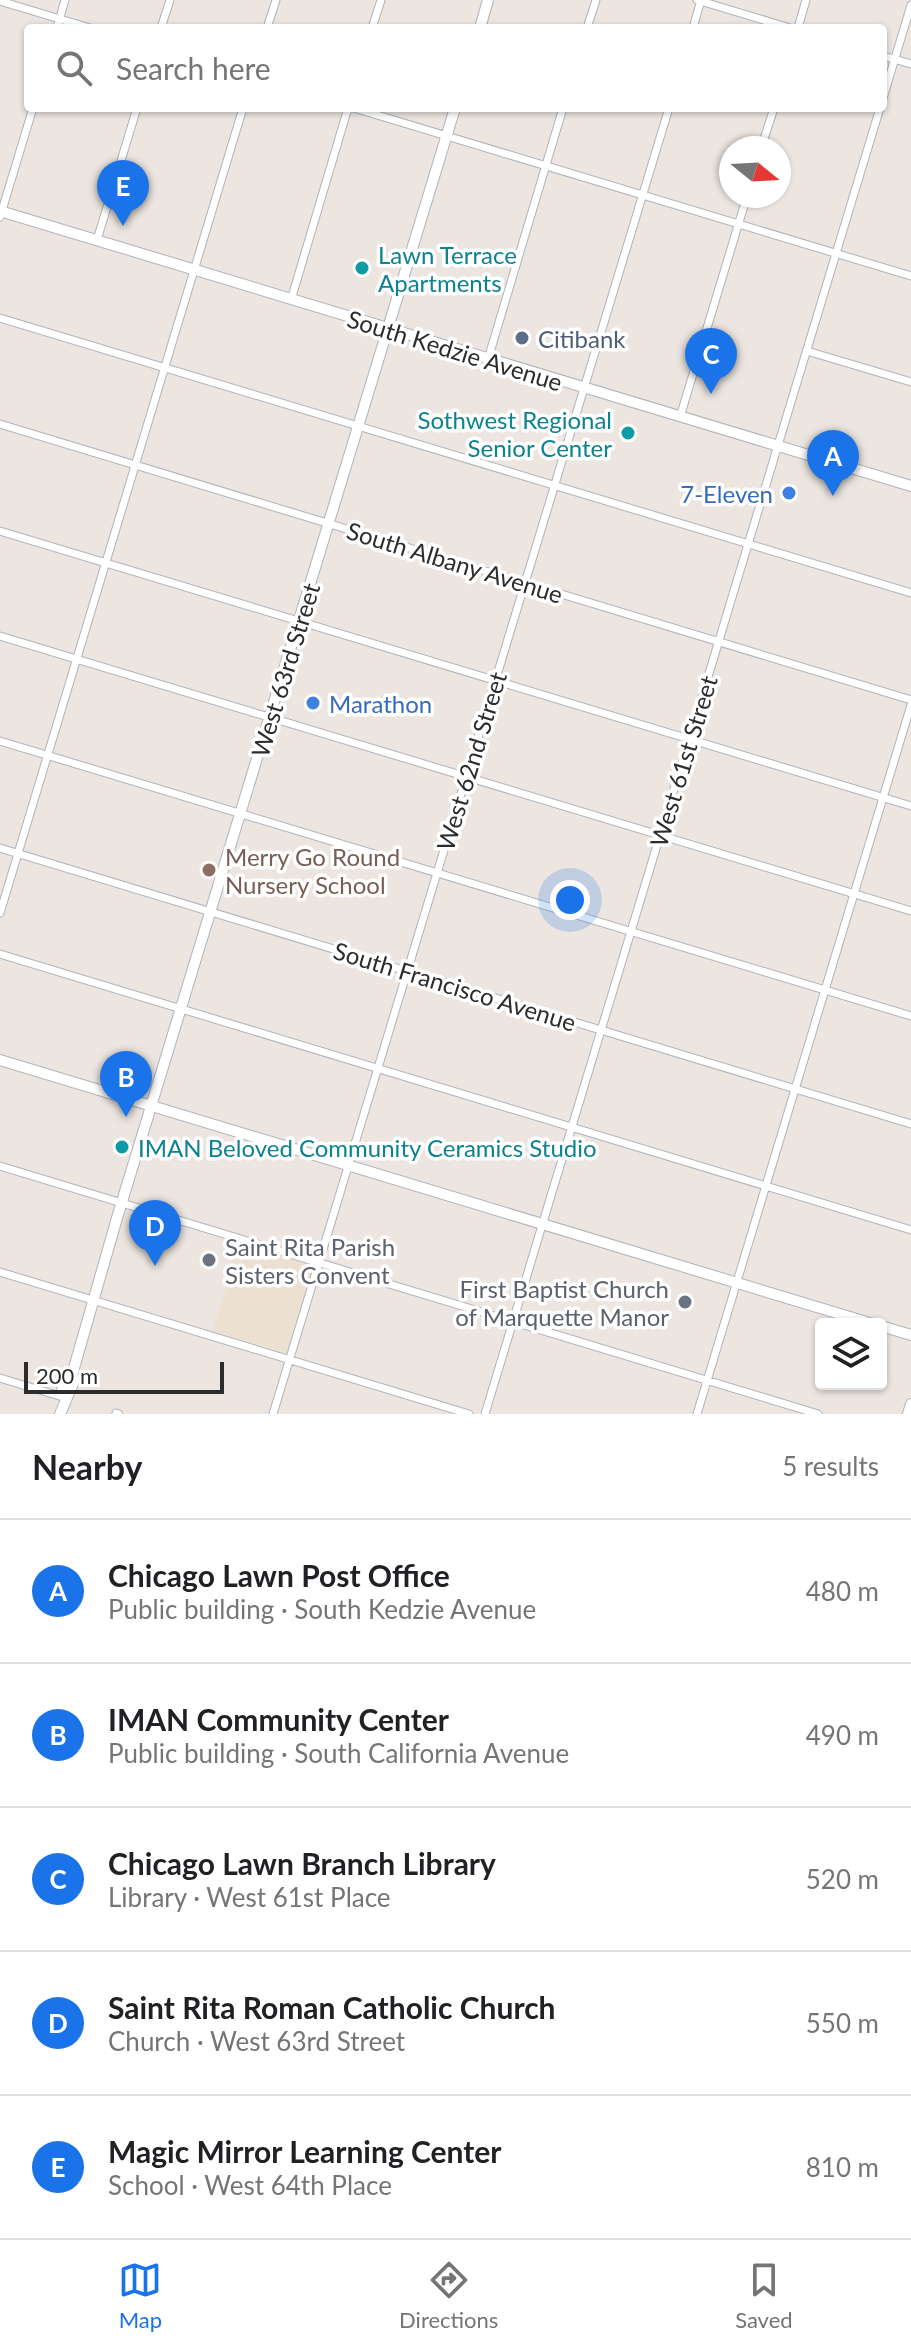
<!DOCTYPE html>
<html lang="en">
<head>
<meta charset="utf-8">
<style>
  :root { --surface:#fff; --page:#f6f6f6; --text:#202124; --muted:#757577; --line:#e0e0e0; --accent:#1a73e8 }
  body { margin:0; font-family:Lato,sans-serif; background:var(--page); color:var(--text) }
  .controls { position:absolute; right:24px; bottom:24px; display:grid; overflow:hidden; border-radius:8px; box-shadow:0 2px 6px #0004 }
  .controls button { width:72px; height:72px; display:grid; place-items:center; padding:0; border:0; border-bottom:2px solid var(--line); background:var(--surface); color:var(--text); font:40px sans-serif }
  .compass { position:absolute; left:719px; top:136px; width:72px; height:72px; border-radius:50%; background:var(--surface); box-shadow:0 2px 6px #0004; rotate:108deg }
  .scale { position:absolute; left:24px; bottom:20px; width:200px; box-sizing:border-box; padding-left:8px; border:4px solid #2c2c2c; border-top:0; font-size:22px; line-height:28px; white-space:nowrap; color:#2c2c2c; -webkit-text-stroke:6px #fff; paint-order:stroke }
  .you { position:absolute; left:570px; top:900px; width:28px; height:28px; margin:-20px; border:6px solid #fff; border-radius:50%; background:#1a73e8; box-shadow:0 0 0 12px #1a73e833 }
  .badge { display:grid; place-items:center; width:52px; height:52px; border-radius:50%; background:var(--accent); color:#fff; font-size:26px; font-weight:700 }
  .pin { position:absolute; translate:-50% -66px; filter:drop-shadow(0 2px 4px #0008) }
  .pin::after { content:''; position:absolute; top:42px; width:28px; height:24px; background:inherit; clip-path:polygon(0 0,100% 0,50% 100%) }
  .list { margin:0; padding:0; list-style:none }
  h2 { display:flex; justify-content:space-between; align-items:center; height:104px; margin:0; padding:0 32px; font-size:34px }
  h2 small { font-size:26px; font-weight:400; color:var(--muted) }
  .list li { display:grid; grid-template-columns:52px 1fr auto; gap:24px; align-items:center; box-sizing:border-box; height:144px; padding:0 32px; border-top:2px solid var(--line) }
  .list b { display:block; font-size:30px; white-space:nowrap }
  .list p { margin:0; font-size:26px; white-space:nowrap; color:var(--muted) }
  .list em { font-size:26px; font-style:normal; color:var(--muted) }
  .icon { flex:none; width:44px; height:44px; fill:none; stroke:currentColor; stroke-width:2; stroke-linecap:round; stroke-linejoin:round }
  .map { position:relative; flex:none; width:911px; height:1414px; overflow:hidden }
  .search { position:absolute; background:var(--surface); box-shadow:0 2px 6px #0004; left:24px; right:24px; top:24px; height:88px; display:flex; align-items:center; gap:20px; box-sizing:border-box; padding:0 28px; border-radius:8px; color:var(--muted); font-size:30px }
  .sheet { height:824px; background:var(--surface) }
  nav { display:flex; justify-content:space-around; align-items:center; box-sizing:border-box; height:112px; border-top:2px solid var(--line); background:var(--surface); font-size:22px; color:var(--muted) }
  nav a { display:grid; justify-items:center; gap:4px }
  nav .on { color:var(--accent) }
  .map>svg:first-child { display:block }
  .education { fill:#ece0d1 }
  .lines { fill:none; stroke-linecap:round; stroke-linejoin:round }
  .street-casing { stroke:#b0b3bb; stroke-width:9 }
  .secondary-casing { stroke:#b0b3bb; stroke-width:12 }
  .street { stroke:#fff; stroke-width:7 }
  .secondary { stroke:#fff; stroke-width:10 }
  .culture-dot { fill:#0f9aa8; stroke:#fff; stroke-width:3 }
  .service-dot { fill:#5c6f8a; stroke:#fff; stroke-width:3 }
  .shop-dot { fill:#3f7fe0; stroke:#fff; stroke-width:3 }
  .education-dot { fill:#8d6e63; stroke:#fff; stroke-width:3 }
  .worship-dot { fill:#6b7280; stroke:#fff; stroke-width:3 }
  .labels { text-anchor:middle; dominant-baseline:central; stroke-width:7; stroke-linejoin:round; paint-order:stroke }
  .culture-label { font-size:24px; fill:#0d838f; stroke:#fff; text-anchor:start }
  .service-label { font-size:24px; fill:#4e5e75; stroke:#fff; text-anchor:start }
  .street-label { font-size:24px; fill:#2c2c2c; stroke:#fff }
  .shop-label { font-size:24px; fill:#366cbe; stroke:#fff; text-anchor:end }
  .education-label { font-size:24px; fill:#785e54; stroke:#fff; text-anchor:start }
  .worship-label { font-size:24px; fill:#5b616d; stroke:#fff; text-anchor:start }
</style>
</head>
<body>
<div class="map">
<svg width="911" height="1414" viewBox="0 0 911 1414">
  <rect width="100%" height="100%" fill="#ece5e0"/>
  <path class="education" d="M239 1244 314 1266 287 1353 213 1331Z"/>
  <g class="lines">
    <g class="street-casing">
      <path id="street" d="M697 0 790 28
        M0 1 90 28
        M57 28 65 0
        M161 28 170 0
        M267 28 276 0
        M372 28 381 0
        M587 28 596 0
        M693 28 701 0
        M798 28 806 0
        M883 56 911 64
        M883 98 911 5
        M354 108 911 276
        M761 148 774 108
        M0 217 33 108
        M97 240 137 108
        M291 300 348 108
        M0 318 911 593
        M807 351 911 382
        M488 359 563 108
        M680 417 747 196
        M0 424 911 700
        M0 531 911 806
        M0 636 911 911
        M0 741 911 1016
        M0 848 911 1124
        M0 913 243 108
        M0 954 911 1230
        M0 1166 818 1414
        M0 1272 469 1414
        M0 1378 63 1397
        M116 1413 119 1414
        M273 1414 669 108
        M485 1414 880 108
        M697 1414 911 705"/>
    </g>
    <g class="secondary-casing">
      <path id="secondary" d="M480 28 488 0
        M0 211 911 486
        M0 1060 873 1324
        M881 1326 911 1335
        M65 1398 61 1393 66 1377 72 1375
        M60 1414 75 1379 72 1375 117 1218 455 108
        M908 1414 911 1404"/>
    </g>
    <use href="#street" class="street"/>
    <use href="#secondary" class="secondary"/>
  </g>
  <g class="culture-dot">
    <circle cx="362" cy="268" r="8"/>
    <circle cx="628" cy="433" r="8"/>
    <circle cx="122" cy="1147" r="8"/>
  </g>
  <circle class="service-dot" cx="522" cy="338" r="8"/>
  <g class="shop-dot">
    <circle cx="789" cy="493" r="8"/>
    <circle cx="313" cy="703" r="8"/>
  </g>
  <circle class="education-dot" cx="209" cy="870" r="8"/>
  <g class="worship-dot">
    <circle cx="209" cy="1260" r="8"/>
    <circle cx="685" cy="1302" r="8"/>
  </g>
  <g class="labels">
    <g class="culture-label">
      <text x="378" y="254">Lawn Terrace<tspan x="378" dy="28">Apartments</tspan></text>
      <text x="612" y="419" text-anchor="end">Sothwest Regional<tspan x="612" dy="28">Senior Center</tspan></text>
      <text x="138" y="1147">IMAN Beloved Community Ceramics Studio</text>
    </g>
    <g class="service-label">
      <text x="538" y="338">Citibank</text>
    </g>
    <g class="street-label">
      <text transform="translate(455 350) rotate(17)">South Kedzie Avenue</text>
      <text transform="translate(455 562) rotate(17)">South Albany Avenue</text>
      <text transform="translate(285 670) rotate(-73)">West 63rd Street</text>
      <text transform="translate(471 761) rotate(-73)">West 62nd Street</text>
      <text transform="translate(683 761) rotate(-73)">West 61st Street</text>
      <text transform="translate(455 986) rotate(17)">South Francisco Avenue</text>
    </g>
    <g class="shop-label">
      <text x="773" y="493">7-Eleven</text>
      <text x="329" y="703" text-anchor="start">Marathon</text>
    </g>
    <g class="education-label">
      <text x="225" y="856">Merry Go Round<tspan x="225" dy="28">Nursery School</tspan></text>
    </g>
    <g class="worship-label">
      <text x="225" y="1246">Saint Rita Parish<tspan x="225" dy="28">Sisters Convent</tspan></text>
      <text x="669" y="1288" text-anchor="end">First Baptist Church<tspan x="669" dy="28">of Marquette Manor</tspan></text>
    </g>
  </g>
</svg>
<div class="controls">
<button><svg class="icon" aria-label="layers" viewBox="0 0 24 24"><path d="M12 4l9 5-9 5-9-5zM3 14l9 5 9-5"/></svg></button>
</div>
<svg class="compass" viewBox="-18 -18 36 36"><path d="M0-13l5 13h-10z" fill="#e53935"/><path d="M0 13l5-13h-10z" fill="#757577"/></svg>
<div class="scale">200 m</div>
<div class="you"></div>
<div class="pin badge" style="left:833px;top:496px">A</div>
<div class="pin badge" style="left:126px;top:1117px">B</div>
<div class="pin badge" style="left:711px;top:394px">C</div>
<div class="pin badge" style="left:155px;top:1266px">D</div>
<div class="pin badge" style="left:123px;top:226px">E</div>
<div class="search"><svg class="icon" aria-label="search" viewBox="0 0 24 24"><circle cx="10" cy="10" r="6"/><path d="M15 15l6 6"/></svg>Search here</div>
</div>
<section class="sheet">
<h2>Nearby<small>5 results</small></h2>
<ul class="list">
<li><span class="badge">A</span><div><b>Chicago Lawn Post Office</b><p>Public building · South Kedzie Avenue</p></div><em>480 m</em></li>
<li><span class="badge">B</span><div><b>IMAN Community Center</b><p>Public building · South California Avenue</p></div><em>490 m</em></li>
<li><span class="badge">C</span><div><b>Chicago Lawn Branch Library</b><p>Library · West 61st Place</p></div><em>520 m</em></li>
<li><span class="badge">D</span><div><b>Saint Rita Roman Catholic Church</b><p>Church · West 63rd Street</p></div><em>550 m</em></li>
<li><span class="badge">E</span><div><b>Magic Mirror Learning Center</b><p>School · West 64th Place</p></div><em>810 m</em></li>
</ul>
</section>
<nav>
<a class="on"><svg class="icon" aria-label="map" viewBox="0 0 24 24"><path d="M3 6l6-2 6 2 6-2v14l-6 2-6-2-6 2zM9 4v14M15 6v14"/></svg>Map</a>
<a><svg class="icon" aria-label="directions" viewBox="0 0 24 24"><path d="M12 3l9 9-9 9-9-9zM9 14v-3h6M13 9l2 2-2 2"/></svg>Directions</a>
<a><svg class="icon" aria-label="saved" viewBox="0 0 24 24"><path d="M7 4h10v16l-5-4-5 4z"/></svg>Saved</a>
</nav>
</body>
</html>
